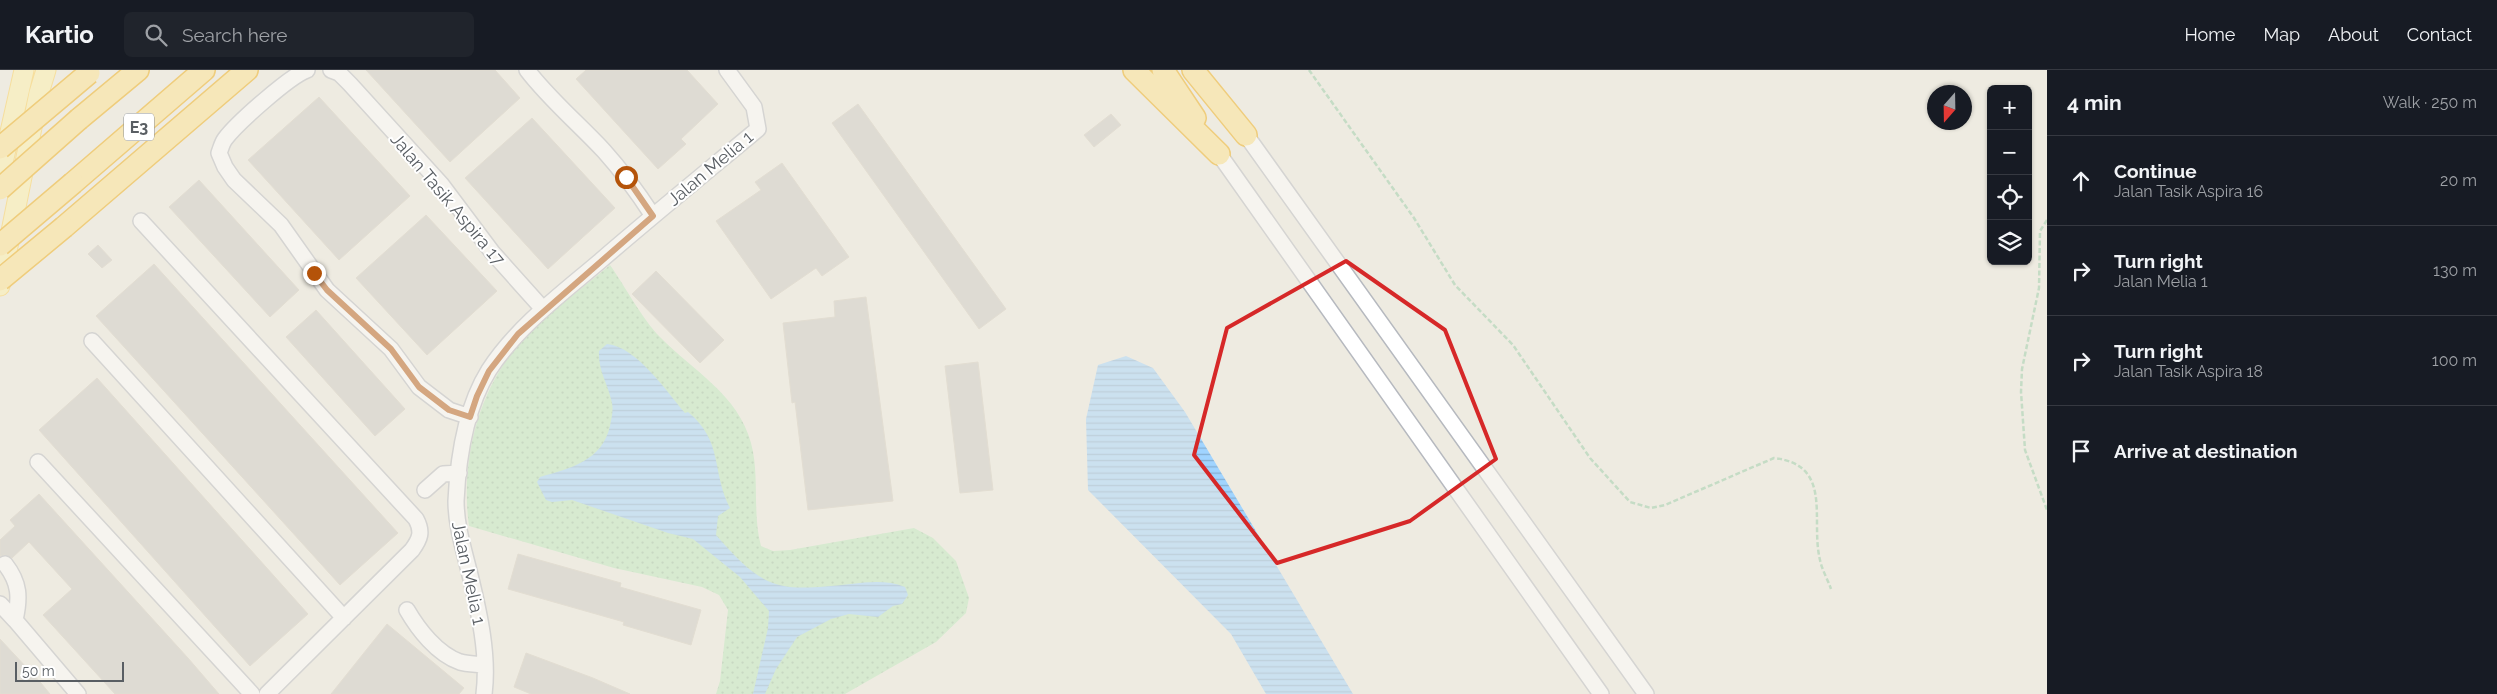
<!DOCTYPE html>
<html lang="en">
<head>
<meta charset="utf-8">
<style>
  :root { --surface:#171b24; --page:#20242c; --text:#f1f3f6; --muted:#9ea1a6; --line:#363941 }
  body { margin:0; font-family:Raleway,sans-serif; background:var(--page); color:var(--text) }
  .controls { position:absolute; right:15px; top:15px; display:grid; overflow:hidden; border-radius:8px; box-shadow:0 1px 4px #0004 }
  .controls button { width:45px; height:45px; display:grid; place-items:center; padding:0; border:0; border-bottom:1px solid var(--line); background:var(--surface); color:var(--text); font:25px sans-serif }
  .compass { position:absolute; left:1927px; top:15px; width:45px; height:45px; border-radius:50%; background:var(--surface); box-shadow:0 1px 4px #0004; rotate:200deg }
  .scale { position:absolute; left:15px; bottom:12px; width:109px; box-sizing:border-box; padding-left:5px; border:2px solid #595e63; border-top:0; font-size:14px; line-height:18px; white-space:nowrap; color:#595e63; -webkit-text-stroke:4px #fff; paint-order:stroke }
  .stop { position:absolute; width:15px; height:15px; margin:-11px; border:4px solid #b45309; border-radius:50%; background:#fff }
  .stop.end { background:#b45309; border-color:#fff; box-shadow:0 1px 5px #0008 }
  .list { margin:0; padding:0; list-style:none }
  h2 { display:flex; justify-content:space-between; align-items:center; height:65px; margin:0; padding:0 20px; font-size:21px }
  h2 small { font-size:16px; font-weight:400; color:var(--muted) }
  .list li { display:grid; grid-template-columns:32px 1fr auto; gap:15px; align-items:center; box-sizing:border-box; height:90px; padding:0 20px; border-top:1px solid var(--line) }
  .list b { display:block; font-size:19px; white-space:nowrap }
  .list p { margin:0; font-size:16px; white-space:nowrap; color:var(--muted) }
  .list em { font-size:16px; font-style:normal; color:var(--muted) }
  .icon { flex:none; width:28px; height:28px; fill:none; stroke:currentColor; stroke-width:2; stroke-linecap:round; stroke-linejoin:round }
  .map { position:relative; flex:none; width:2047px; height:624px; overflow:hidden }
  header { display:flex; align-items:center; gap:30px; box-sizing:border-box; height:70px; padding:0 25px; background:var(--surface); border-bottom:1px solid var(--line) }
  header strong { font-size:24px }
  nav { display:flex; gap:28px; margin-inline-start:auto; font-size:18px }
  .search { width:350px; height:45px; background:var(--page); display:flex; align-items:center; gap:12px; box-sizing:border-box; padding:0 18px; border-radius:8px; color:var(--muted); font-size:19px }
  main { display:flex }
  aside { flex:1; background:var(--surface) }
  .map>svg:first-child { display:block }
  .green { fill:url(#green-dots) }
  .water { fill:url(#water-rules) }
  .building { fill:#cbc8c0; stroke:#d3cdbe }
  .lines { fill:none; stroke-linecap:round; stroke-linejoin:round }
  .minor-casing { stroke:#b6b9bf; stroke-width:18 }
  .major-casing { stroke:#ffcf49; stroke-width:21 }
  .highway-casing { stroke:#efa800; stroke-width:24 }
  .path { stroke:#93caa3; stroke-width:2.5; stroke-dasharray:5 2.5; stroke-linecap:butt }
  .minor { stroke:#fff; stroke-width:15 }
  .major { stroke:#fff2a5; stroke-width:19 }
  .highway { stroke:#ffe287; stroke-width:21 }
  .highway-bridge-casing { stroke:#efa800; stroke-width:24; stroke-linecap:butt }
  .highway-bridge { stroke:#ffe287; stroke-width:21 }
  .route { stroke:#b45309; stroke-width:6 }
  .marked { fill:none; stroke:#d62828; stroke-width:4; stroke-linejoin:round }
  .labels { text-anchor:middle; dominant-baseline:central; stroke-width:4; stroke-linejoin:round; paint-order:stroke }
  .shield { fill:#fff; stroke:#8b8e92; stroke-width:1 }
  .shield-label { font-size:16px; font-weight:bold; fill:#595e63 }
  .street-label { font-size:18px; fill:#595e63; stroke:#fff }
</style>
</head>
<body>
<header>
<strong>Kartio</strong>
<div class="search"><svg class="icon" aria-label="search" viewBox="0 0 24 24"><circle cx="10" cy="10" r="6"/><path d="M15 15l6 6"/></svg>Search here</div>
<nav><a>Home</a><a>Map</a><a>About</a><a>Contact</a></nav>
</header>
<main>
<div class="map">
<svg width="2047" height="624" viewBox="0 0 2047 624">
  <defs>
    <pattern id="green-dots" width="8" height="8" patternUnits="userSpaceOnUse" patternTransform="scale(1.25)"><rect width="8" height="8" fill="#bae9bb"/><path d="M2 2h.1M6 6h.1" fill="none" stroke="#9ac09c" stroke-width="1.8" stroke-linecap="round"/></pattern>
    <pattern id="water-rules" width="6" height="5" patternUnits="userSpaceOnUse" patternTransform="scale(1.25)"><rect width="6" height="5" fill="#a0d4ff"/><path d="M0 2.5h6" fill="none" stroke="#85afd2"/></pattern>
  </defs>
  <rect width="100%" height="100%" fill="#eeebe1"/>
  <path class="green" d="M610 195C625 216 642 249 660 267 693 301 738 324 751 373 760 406 752 443 761 476L773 481 790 480 914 458 933 468 956 491 969 528 966 543 936 572 845 624H716L720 611 728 540 719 525 702 517 614 498 469 456C460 392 478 317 523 270 549 242 581 219 610 195Z"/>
  <path class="water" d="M607 274C637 277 666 321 685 343L688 342C724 372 711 401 730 438L718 446 716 465C764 521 779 522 851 514 870 512 887 510 905 517L908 525 902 534 893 536 878 547 849 544 831 549 797 567 776 599 765 624H753L768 558 769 541 740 507 693 469 668 463 572 430 552 432 546 430 537 412 540 407C571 398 602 391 610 356 612 346 614 339 611 329 607 312 598 300 599 281Z
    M1126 286 1153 298 1185 342 1353 624H1266L1231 564 1088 420 1086 349 1098 295Z"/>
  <path class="building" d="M366 0H495L520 28 450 92Z
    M586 0H687L718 34 681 69 686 74 658 99 576 9Z
    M319 27 410 126 339 190 248 90Z
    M858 34 1006 239 979 259 832 53Z
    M1111 44 1121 55 1094 77 1084 65Z
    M532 48 615 138 548 199 465 108Z
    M782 93 849 187 822 206 816 198 771 229 716 151 761 120 755 112Z
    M199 110 299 220 270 247 169 137Z
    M426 145 497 221 427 285 356 208Z
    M98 175 112 190 102 198 88 184Z
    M154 194 398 463 340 515 96 246Z
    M656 201 724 270 700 293 632 224Z
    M866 227 893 431 808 440 795 332 792 333 783 253 835 247 834 231Z
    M316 240 405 339 375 366 286 267Z
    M978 292 993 420 960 423 945 296Z
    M97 308 308 544 250 596 39 360Z
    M39 424 188 588 219 624H115L43 545 72 519 29 472 12 488 5 485 0 486V470L15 456 10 450Z
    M518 484 621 513 620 517 701 540 691 575 623 555 624 552 508 519Z
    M387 554 464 618 459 624H331Z
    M0 569 41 613 50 624H0Z
    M526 583 593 608 630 624H531L514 617Z"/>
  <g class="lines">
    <g class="minor-casing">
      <path id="minor" d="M307 0C290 6 237 53 225 69 222 73 221 78 219 83L225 97 234 110 281 155 327 220 391 279 419 317 449 340 470 347
        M331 0 339 3 350 14 441 114 492 182 543 239
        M527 0C550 30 579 54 604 81 622 101 638 123 653 146
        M1246 65 1646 624
        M1219 84 1601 624
        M141 151 416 449C423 462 420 469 412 480L267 624
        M92 271 344 548
        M38 392 252 624
        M425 420 443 404 459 403
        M0 534 15 550C20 528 20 513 5 494
        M407 540C418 559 437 584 460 592 467 594 476 594 484 595
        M15 550 78 624
        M484 624C489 585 479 542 470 505 464 480 456 456 456 431 458 388 466 337 489 300 517 257 560 225 599 192 651 147 705 103 758 59L754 37 727 0"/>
    </g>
    <g class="major-casing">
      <path id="major" d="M0 106 24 0
        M0 216 39 23 46 0"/>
    </g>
    <g class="highway-casing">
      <path id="highway" d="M1134 0 1219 84
        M1163 0 1195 48
        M1193 0 1246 65
        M79 49 138 0
        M73 113 204 0
        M64 157 247 0"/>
    </g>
    <path class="path" d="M1309 0 1414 148 1455 215 1513 275 1590 388 1630 432 1651 438 1665 435 1774 388C1834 395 1810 450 1820 490 1822 500 1828 510 1831 519
      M2047 150 2040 161 2039 218 2022 299 2021 322 2025 380 2047 440"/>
    <use href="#minor" class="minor"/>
    <use href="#major" class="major"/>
    <use href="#highway" class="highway"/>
    <g class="highway-bridge-casing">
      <path id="highway-bridge" d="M0 78 89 3
        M0 119 79 49
        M0 175 73 113
        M0 210 64 157"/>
    </g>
    <use href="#highway-bridge" class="highway-bridge"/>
  </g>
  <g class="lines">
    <path class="route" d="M314 203 327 220 391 279 419 317 449 340 470 347 477 326 489 301 518 264 653 146 626 107"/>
  </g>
  <path d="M0 0H2047V624H0ZM1346 191 1445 260 1496 389 1410 451 1277 493 1194 385 1227 258Z" fill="#eeebe1" fill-opacity=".55" fill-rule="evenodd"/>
  <path class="marked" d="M1346 191 1445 260 1496 389 1410 451 1277 493 1194 385 1227 258Z"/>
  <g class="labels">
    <rect class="shield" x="124" y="43.5" width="30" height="27" rx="4"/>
    <g class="shield-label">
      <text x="139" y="57">E3</text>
    </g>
    <g class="street-label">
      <text transform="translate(710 98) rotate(-40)">Jalan Melia 1</text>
      <text transform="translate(448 129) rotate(50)">Jalan Tasik Aspira 17</text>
      <text transform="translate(469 503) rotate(78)">Jalan Melia 1</text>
    </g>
  </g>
</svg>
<div class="controls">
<button>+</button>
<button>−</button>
<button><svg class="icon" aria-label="locate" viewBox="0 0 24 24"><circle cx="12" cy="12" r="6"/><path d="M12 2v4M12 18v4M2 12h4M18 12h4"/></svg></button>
<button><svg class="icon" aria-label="layers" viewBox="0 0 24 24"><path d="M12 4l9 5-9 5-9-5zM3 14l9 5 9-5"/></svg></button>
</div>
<svg class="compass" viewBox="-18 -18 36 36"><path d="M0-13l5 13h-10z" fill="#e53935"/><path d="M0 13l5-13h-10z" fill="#9ea1a6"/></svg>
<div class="scale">50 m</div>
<div class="stop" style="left:626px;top:107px"></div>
<div class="stop end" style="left:314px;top:203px"></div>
</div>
<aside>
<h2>4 min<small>Walk · 250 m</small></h2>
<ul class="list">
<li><svg class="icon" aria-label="ahead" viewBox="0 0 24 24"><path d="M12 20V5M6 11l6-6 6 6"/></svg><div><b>Continue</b><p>Jalan Tasik Aspira 16</p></div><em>20 m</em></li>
<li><svg class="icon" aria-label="right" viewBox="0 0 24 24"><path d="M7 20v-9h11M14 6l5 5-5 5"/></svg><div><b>Turn right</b><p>Jalan Melia 1</p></div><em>130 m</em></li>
<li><svg class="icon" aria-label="right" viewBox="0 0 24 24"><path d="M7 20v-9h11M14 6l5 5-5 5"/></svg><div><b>Turn right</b><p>Jalan Tasik Aspira 18</p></div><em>100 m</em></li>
<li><svg class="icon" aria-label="arrive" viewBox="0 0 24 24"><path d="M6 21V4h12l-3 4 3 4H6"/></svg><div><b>Arrive at destination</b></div></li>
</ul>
</aside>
</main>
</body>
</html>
